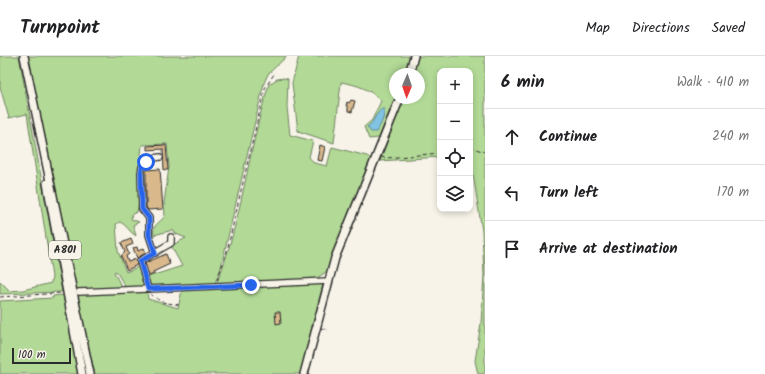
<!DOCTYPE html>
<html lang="en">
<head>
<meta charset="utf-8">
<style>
  :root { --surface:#fff; --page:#f2f2f2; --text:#202124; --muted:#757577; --line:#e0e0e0 }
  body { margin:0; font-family:Kalam,sans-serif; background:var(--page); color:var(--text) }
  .controls { position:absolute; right:12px; top:12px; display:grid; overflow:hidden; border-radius:8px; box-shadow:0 2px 6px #0003 }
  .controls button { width:36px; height:36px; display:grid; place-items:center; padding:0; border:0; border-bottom:1px solid var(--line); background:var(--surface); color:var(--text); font:20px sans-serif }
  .compass { position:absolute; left:389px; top:12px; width:36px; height:36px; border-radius:50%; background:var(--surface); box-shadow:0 2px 6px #0003; rotate:182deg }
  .scale { position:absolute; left:12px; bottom:10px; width:59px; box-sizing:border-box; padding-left:4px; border:2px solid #2b2b2b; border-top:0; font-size:11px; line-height:14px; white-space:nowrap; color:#2b2b2b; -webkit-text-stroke:3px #f7f3e8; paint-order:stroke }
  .stop { position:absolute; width:12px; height:12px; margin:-9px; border:3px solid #2563eb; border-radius:50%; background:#fff }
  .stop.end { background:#2563eb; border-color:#fff; box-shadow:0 1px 4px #0008 }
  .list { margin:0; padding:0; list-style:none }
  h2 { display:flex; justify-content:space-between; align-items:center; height:52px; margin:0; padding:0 16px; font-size:17px }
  h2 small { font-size:13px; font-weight:400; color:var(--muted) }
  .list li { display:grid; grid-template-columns:26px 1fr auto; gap:12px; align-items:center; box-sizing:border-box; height:56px; padding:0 16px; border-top:1px solid var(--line) }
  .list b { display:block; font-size:15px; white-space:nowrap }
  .list em { font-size:13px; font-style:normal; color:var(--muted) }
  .icon { flex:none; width:22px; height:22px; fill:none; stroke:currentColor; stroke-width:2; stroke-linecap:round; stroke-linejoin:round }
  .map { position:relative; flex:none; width:485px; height:318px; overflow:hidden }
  header { display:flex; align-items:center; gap:24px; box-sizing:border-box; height:56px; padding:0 20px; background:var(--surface); border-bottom:1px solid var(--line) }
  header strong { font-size:19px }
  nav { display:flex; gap:22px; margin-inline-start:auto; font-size:14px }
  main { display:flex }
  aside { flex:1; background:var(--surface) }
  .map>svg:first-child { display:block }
  .green { fill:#b2d996; stroke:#6e8260 }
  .water { fill:#81c3e2; stroke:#5f8699 }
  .building { fill:#d9b88c; stroke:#2b2b2b }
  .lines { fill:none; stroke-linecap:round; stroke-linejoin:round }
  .minor-casing { stroke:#2b2b2b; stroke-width:8 }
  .major-casing { stroke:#2b2b2b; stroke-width:10 }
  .path { stroke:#2b2b2b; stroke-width:1; stroke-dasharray:4 3; stroke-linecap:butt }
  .minor { stroke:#f7f3e8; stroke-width:5.5 }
  .major { stroke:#f7f3e8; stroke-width:7 }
  .route { stroke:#2563eb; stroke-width:5 }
  .labels { text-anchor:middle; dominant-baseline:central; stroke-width:4; stroke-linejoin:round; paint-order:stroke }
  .shield { fill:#f7f3e8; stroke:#686764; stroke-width:1 }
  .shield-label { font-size:11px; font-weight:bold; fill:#2b2b2b }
</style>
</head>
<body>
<header>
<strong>Turnpoint</strong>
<nav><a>Map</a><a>Directions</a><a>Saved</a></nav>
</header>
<main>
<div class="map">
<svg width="485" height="318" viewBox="0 0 485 318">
  <rect width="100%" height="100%" fill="#f7f3e8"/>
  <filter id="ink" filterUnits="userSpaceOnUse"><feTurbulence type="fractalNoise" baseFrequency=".025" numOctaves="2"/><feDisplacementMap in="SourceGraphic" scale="8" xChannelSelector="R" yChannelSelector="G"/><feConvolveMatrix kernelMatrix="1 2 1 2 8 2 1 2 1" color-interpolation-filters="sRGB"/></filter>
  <g filter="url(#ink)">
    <path class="green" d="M0 0H19L62 236 0 238V225L10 235 23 234 51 227 52 221 27 58 9 62 0 31Z
      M28 0H287L268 18 264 27 220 215 214 229 153 232 149 227 148 221 182 210 171 190 186 182 176 178 173 174 154 179C152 168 159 168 165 160L164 147 169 111 167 88 142 89 140 111V140L137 156 132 158 131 163 139 166 133 169 136 180C129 176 127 169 120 166L116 168 118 195 126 216 138 211 146 232H126L116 215 114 216 122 232 77 235Z
      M299 0H411L404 18H395V41L379 82 369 83 364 71 372 64 381 45C370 33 358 29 341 26L334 87 298 75 292 27Z
      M417 0H485V318H478L475 305 481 267 484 219 482 175 470 99V15H440V101L380 105 403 42H419V18H411Z
      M284 22 288 23 287 51 290 79 313 85 309 101 314 107 327 110 332 91 367 100 371 103 326 216 314 224 216 229C242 165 248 94 269 28L277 23Z
      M323 228 300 318H95L76 238 147 235 148 243 178 252 182 234Z
      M63 239 79 318H0V245L53 242V240Z"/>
    <path class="water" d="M384 52C385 61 381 69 376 76H371L367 71C375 66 375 56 384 52Z"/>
    <path class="building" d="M351 44 355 45 352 56 348 55V50H346L347 46 349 47Z
      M166 89 168 114H164L163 93 147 94V90Z
      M320 89 325 91 322 105 317 104Z
      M160 113 163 153 148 154 146 151V114Z
      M131 183 133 188 126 191 129 198 126 200 128 206 136 203 137 209 127 214 121 200 125 196 121 187Z
      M137 191 138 195 144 192 146 197 137 202 133 192Z
      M166 198 170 208 153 216 154 218 149 220 145 207Z
      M275 256H280L281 267 276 268Z"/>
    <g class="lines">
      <g class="minor-casing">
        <path id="minor" d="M155 197 149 179V162L142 153 141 117 142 111 148 103 160 101
          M148 233 140 205 171 187V181
          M79 236 328 225"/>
      </g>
      <g class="major-casing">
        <path id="major" d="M24 0 90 318
          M409 18 414 0
          M47 127 82 318
          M304 318 335 202 400 42"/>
      </g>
      <path class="path" d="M470 93 473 92 485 96
        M381 101 387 102 440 97
        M217 224 226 199 265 32 274 18
        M150 238 162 246 179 249
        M0 241 61 237
        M321 272 328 274"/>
      <use href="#minor" class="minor"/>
      <use href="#major" class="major"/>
    </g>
  </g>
  <g class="lines" filter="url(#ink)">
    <path class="route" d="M146 106 142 111 141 117 142 153 149 162V179L155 197 140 205 148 233 251 229"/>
  </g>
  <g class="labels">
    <rect class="shield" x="49" y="185" width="32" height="18" rx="3"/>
    <g class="shield-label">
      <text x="65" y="194">A801</text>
    </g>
  </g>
</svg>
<div class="controls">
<button>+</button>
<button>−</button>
<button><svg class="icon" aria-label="locate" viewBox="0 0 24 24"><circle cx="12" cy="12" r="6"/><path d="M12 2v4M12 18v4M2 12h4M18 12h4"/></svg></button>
<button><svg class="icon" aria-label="layers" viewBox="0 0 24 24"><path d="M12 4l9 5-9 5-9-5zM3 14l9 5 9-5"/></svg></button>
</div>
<svg class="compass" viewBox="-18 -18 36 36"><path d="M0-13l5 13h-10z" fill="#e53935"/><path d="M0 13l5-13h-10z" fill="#757577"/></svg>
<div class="scale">100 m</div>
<div class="stop" style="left:146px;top:106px"></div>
<div class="stop end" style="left:251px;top:229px"></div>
</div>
<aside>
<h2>6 min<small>Walk · 410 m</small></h2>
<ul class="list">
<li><svg class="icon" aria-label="ahead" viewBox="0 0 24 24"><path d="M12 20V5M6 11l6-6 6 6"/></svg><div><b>Continue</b></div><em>240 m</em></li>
<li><svg class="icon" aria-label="left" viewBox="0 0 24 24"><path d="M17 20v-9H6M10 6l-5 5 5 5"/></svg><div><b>Turn left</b></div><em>170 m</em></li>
<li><svg class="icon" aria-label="arrive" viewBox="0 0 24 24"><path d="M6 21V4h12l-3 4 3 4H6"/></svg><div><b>Arrive at destination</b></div></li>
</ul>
</aside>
</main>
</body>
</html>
